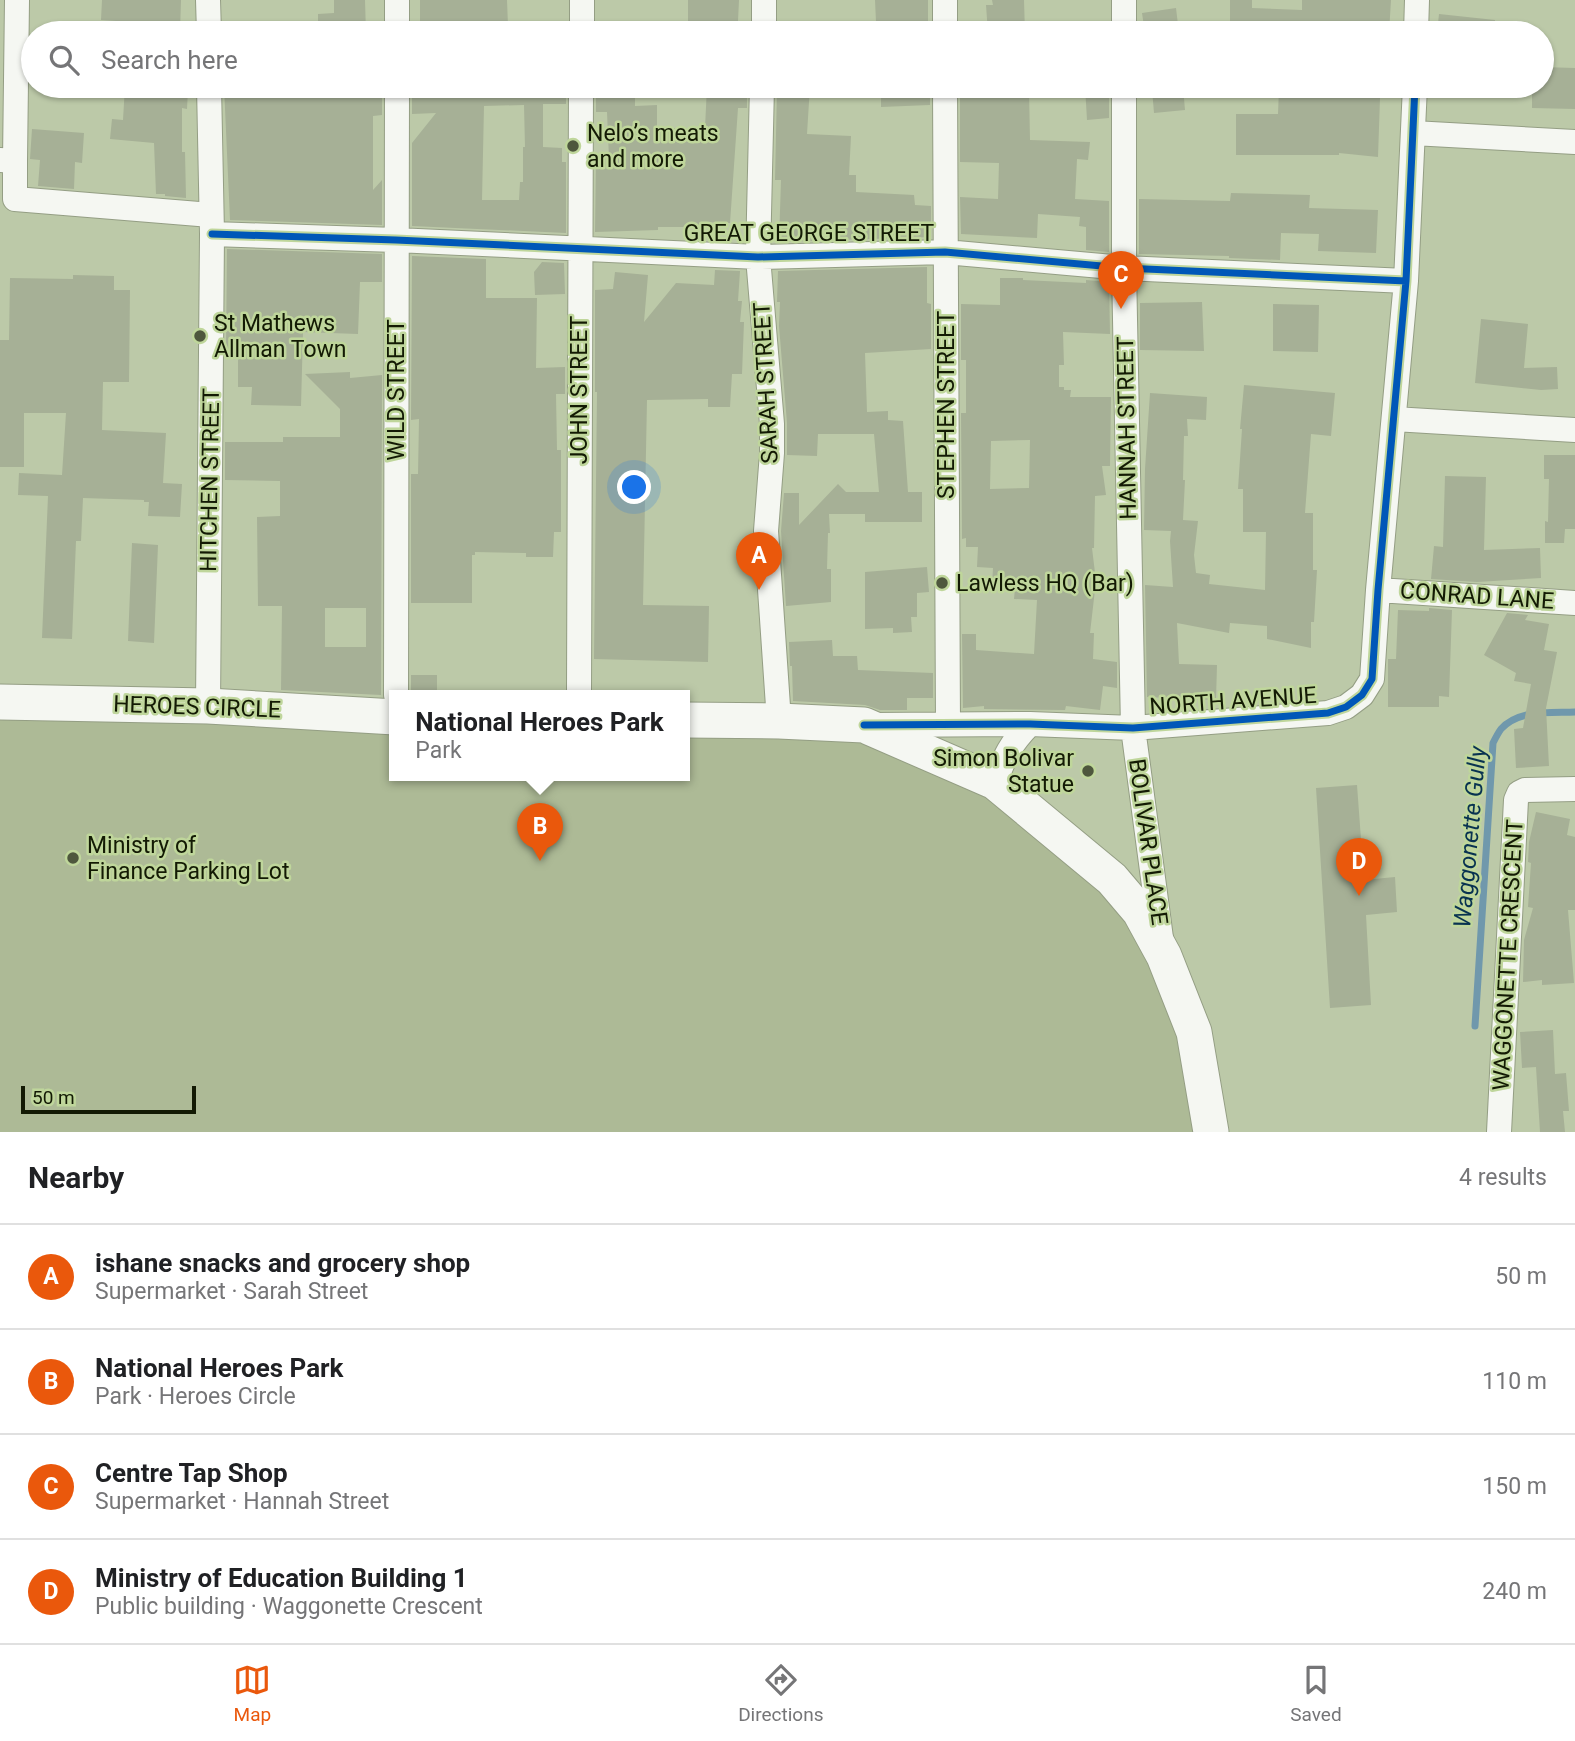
<!DOCTYPE html>
<html lang="en">
<head>
<meta charset="utf-8">
<style>
  :root { --surface:#fff; --page:#f2f2f2; --text:#202124; --muted:#757577; --line:#e0e0e0; --accent:#ea580c }
  body { margin:0; font-family:Roboto,sans-serif; background:var(--page); color:var(--text) }
  .scale { position:absolute; left:21px; bottom:18px; width:175px; box-sizing:border-box; padding-left:7px; border:4px solid #131a04; border-top:0; font-size:19px; line-height:24px; white-space:nowrap; color:#131a04; -webkit-text-stroke:5px #bfd69b; paint-order:stroke }
  .you { position:absolute; left:635px; top:488px; width:24px; height:24px; margin:-18px; border:5px solid #fff; border-radius:50%; background:#1a73e8; box-shadow:0 0 0 10px #1a73e833 }
  .badge { display:grid; place-items:center; width:46px; height:46px; border-radius:50%; background:var(--accent); color:#fff; font-size:23px; font-weight:700 }
  .pin { position:absolute; translate:-50% -58px; filter:drop-shadow(0 2px 4px #0008) }
  .pin::after { content:''; position:absolute; top:37px; width:24px; height:21px; background:inherit; clip-path:polygon(0 0,100% 0,50% 100%) }
  .popup { position:absolute; left:389px; top:690px; width:301px; height:91px; box-sizing:border-box; display:grid; place-content:center; border-radius:0px; background:var(--surface); filter:drop-shadow(0 2px 5px #0005); font-size:23px; white-space:nowrap; color:var(--muted) }
  .popup b { font-size:26px; color:var(--text) }
  .popup::after { content:''; position:absolute; left:50%; top:100%; margin-left:-14px; border:14px solid transparent; border-top-color:var(--surface) }
  .list { margin:0; padding:0; list-style:none }
  h2 { display:flex; justify-content:space-between; align-items:center; height:91px; margin:0; padding:0 28px; font-size:30px }
  h2 small { font-size:23px; font-weight:400; color:var(--muted) }
  .list li { display:grid; grid-template-columns:46px 1fr auto; gap:21px; align-items:center; box-sizing:border-box; height:105px; padding:0 28px; border-top:2px solid var(--line) }
  .list b { display:block; font-size:26px; white-space:nowrap }
  .list p { margin:0; font-size:23px; white-space:nowrap; color:var(--muted) }
  .list em { font-size:23px; font-style:normal; color:var(--muted) }
  .icon { flex:none; width:38px; height:38px; fill:none; stroke:currentColor; stroke-width:2; stroke-linecap:round; stroke-linejoin:round }
  .map { position:relative; flex:none; width:1575px; height:1132px; overflow:hidden }
  .search { position:absolute; background:var(--surface); box-shadow:0 2px 5px #0004; left:21px; right:21px; top:21px; height:77px; display:flex; align-items:center; gap:18px; box-sizing:border-box; padding:0 24px; border-radius:38px; color:var(--muted); font-size:26px }
  .sheet { height:511px; background:var(--surface) }
  nav { display:flex; justify-content:space-around; align-items:center; box-sizing:border-box; height:98px; border-top:2px solid var(--line); background:var(--surface); font-size:19px; color:var(--muted) }
  nav a { display:grid; justify-items:center; gap:4px }
  nav .on { color:var(--accent) }
  .map>svg:first-child { display:block }
  .green { fill:#adba96 }
  .lines { fill:none; stroke-linecap:round; stroke-linejoin:round }
  .stream { stroke:#7098ac; stroke-width:7 }
  .building { fill:#a6b096; fill-rule:evenodd }
  .street-casing { stroke:#949e84; stroke-width:26 }
  .secondary-casing { stroke:#949e84; stroke-width:37 }
  .street { stroke:#f5f7f2; stroke-width:24 }
  .secondary { stroke:#f5f7f2; stroke-width:35 }
  .cycleway-casing { stroke:#bfd69b; stroke-width:11 }
  .cycleway { stroke:#0057b8; stroke-width:7 }
  .poi-dot { fill:#4e573d; stroke:#bfd69b; stroke-width:2.5 }
  .labels { text-anchor:middle; dominant-baseline:central; stroke-width:5; stroke-linejoin:round; paint-order:stroke }
  .poi-label { font-size:23px; fill:#131a04; stroke:#bfd69b; text-anchor:start }
  .street-label { font-size:23px; fill:#131a04; stroke:#bfd69b }
  .water-label { font-size:24px; font-style:italic; fill:#083250; stroke:#bfd69b }
</style>
</head>
<body>
<div class="map">
<svg width="1575" height="1132" viewBox="0 0 1575 1132">
  <rect width="100%" height="100%" fill="#bcc9a8"/>
  <path class="green" d="M0 701 395 714V775H685V723L775 726 1005 768 1154 954 1209 1132H0Z"/>
  <g class="lines">
    <path class="stream" d="M1475 1026 1493 743C1495 739 1498 733 1501 729 1519 709 1551 713 1575 712"/>
  </g>
  <path class="building" d="M102 0H181L180 32 130 29 131 22 101 20Z
    M334 0H365L366 33H318V14L334 13Z
    M420 0H507L508 26 466 27V33H420Z
    M688 0H739L738 21H722V33H688Z
    M875 0H928V33H880V22H876Z
    M992 0H1024L1025 33H988L986 5H993Z
    M1230 0H1252V8L1302 10V0H1391L1389 33 1252 29V33H1230Z
    M1176 8 1179 33H1145L1142 13Z
    M1439 14 1495 20 1494 33H1437Z
    M1542 67 1575 68V109L1532 108V86H1542Z
    M125 86 188 89 187 109 182 108V152H185L186 198 165 196V194H156L154 143 110 139 112 119 123 120Z
    M224 86H346V87L382 88V115L373 116V190L382 180V225L230 220Z
    M412 86H566V104H543V147L562 148V162H566V233L412 226V143L436 113 412 114ZM524 105 525 147H523V182H520L519 200H482L484 106Z
    M596 86H622V91H635V106L657 105V128H705L707 86 747 88V108H738L730 223 702 222V227H658V230L595 232 596 159 609 158 607 112H596Z
    M782 86H810L807 134 851 136 849 175H856V192L914 195 915 205 931 206V237L779 242 781 180H775L777 89 782 90Z
    M881 86H930V105L881 107Z
    M960 86H977V91L1029 90 1030 140 1090 142 1088 160 1077 159 1075 199 1109 201V252L1086 250V227L1079 226 1080 217 1038 214 1037 238 961 234 960 197 998 199 999 163 960 162Z
    M1085 86H1109V118L1087 120Z
    M1183 87 1185 110 1154 113 1152 89Z
    M1279 88H1338V95L1380 98 1378 157 1339 153V155H1236V114H1278Z
    M32 129 84 133 82 163 75 162 74 189 38 186 40 160 30 159Z
    M1231 193 1310 195 1309 208 1378 210 1376 253 1318 251 1319 234 1281 233 1280 260 1229 258V256L1139 254V199L1230 201Z
    M227 249 382 254V282H360L358 334 303 332 301 406 251 405 252 387H238V349H226Z
    M412 256 486 259V298H537L536 368 565 367V394H556L557 450H561V532H554L553 557H526V553L475 552V555H472V603H411V474H418L419 419 411 420Z
    M542 262 564 263 565 294 535 295 534 272Z
    M927 267V303L931 304V349L865 353 867 412 888 411V420L903 421 908 492H922V522H865V514H829L830 533H828L827 569H831V602L786 606 781 531 784 493H799V525L838 484 846 492H879L874 434H818L817 456 787 455V423L779 326 780 302H777L778 271Z
    M715 270 740 271 738 301H742L740 322H744L742 374H732L730 407H708V399L647 400 643 605 709 606 708 662 594 659 597 392H595V290L613 289 615 272 648 275 644 322 676 283 714 285Z
    M73 275 114 276V290H130L129 382H103L102 430 166 433 163 483 182 484 180 517 148 516 149 502H144V500L83 498 81 541H76L72 639 42 638 48 496 18 495 19 473 62 475 66 413H24V467H0V340H9L10 278 73 279Z
    M1000 278H1023V280L1086 283V280L1109 282 1110 334 1063 332 1064 365H1059V387H1064V390H1071L1070 397H1111L1110 466H1102L1106 495 1095 496 1094 548H1092L1096 581 1090 633H1094L1093 659 1117 662V688L1103 686 1100 710 1066 706 1065 710 984 709V706L963 708 962 634H976V650L1034 654 1037 600 1014 599 1015 588 992 586 993 568 977 567 978 547H966V538L962 539 961 413H966V360H961V304L1000 305ZM1030 440 1029 488 990 489 991 441Z
    M1202 302 1204 351 1140 350V303Z
    M1273 304 1319 305 1318 352 1273 351Z
    M1481 319 1528 324 1524 368 1557 367 1558 389 1541 390 1475 383Z
    M350 372V378L382 375 381 695 281 690 282 606H258L257 517 280 516V481L225 480V442H283V437H340V409L305 374ZM325 608H366V647H325Z
    M1244 385 1335 393 1331 436 1311 434 1305 513H1313V570H1317L1314 622H1311V648L1267 639V626L1230 623 1229 633 1177 623 1179 664 1217 665 1216 700 1147 697 1145 585 1173 587 1170 541 1171 531 1144 530 1145 469 1150 393 1207 397 1206 420 1187 419 1188 436H1184L1183 480H1185L1183 520 1198 521 1194 555 1196 573 1210 575 1209 584 1265 590 1266 532H1243V489H1238L1242 429H1240Z
    M1544 455H1575V529H1565L1564 543H1545V521L1548 522 1549 479H1544Z
    M1445 476 1486 477 1484 550 1540 548 1541 578 1477 582 1431 579 1434 546 1443 547Z
    M132 543 158 545 154 643 128 641Z
    M927 567 929 592 917 593V617H911L912 632 893 633V628L865 629V572Z
    M1429 608 1452 610 1449 697 1439 696V707H1388V659H1396L1398 610 1429 611Z
    M1507 613 1528 615 1525 620 1549 624 1544 650 1557 652 1546 708 1549 766 1516 768 1514 729 1523 728 1531 684 1514 681 1516 673 1484 655Z
    M832 640 833 656H857L858 670 933 673V698H907V710H880L865 705 793 701 792 666H790L789 642Z
    M411 675H437V695H411Z
    M1357 785 1364 880 1395 877 1397 912 1366 915 1371 1005 1330 1008 1316 788Z
    M1536 812 1570 819 1567 835 1575 837V910H1568L1574 983 1542 985V980L1523 982 1524 940 1533 908 1528 907 1531 863 1528 862 1529 842Z
    M1553 1030 1555 1074 1566 1073 1569 1111H1563L1565 1132H1540L1536 1067 1522 1068 1520 1032Z"/>
  <g class="lines">
    <g class="street-casing">
      <path id="street" d="M208 0 209 33
        M1124 0V33
        M397 33V0
        M582 33V0
        M764 33V0
        M945 33V0
        M1416 33 1417 0
        M762 86 758 257 772 424V453L766 531 779 721
        M945 86 948 724
        M1124 86V268L1133 728 1161 938
        M1413 133 1575 142
        M0 160 15 161V199L211 215
        M15 161 17 0
        M212 234 396 240 758 257 945 252 1124 268 1406 281
        M1394 419 1575 430
        M1378 590 1575 603
        M396 695 397 86
        M579 695 581 86
        M208 706 212 234 209 86
        M876 725 1030 724 1133 728 1328 713 1346 707 1362 695 1372 679 1378 590 1406 281 1415 86
        M995 782C1005 756 1010 744 1030 724
        M1499 1132 1516 800 1519 793 1525 790 1575 789"/>
    </g>
    <g class="secondary-casing">
      <path id="secondary" d="M0 702 208 706 395 717
        M685 720 779 721 864 725 995 782 1112 879 1140 912 1164 956 1194 1032 1211 1132"/>
    </g>
    <use href="#street" class="street"/>
    <use href="#secondary" class="secondary"/>
    <g class="cycleway-casing">
      <path id="cycleway" d="M212 234 396 240 758 257 945 252 1124 268 1406 281
        M864 725 1030 724 1133 728 1328 713 1346 707 1362 695 1372 679 1378 590 1406 281 1415 86"/>
    </g>
    <use href="#cycleway" class="cycleway"/>
  </g>
  <g class="poi-dot">
    <circle cx="573" cy="146" r="7"/>
    <circle cx="200" cy="336" r="7"/>
    <circle cx="942" cy="583" r="7"/>
    <circle cx="1088" cy="771" r="7"/>
    <circle cx="73" cy="858" r="7"/>
  </g>
  <g class="labels">
    <g class="poi-label">
      <text x="587" y="133">Nelo’s meats<tspan x="587" dy="26">and more</tspan></text>
      <text x="214" y="323">St Mathews<tspan x="214" dy="26">Allman Town</tspan></text>
      <text x="956" y="583">Lawless HQ (Bar)</text>
      <text x="1074" y="758" text-anchor="end">Simon Bolivar<tspan x="1074" dy="26">Statue</tspan></text>
      <text x="87" y="845">Ministry of<tspan x="87" dy="26">Finance Parking Lot</tspan></text>
    </g>
    <g class="street-label">
      <text x="809" y="233">GREAT GEORGE STREET</text>
      <text transform="translate(766 383) rotate(-93)">SARAH STREET</text>
      <text transform="translate(396 390) rotate(-90)">WILD STREET</text>
      <text transform="translate(579 390) rotate(-90)">JOHN STREET</text>
      <text transform="translate(946 405) rotate(-90)">STEPHEN STREET</text>
      <text transform="translate(1127 428) rotate(-91)">HANNAH STREET</text>
      <text transform="translate(210 480) rotate(-89)">HITCHEN STREET</text>
      <text transform="translate(1477 596) rotate(4)">CONRAD LANE</text>
      <text transform="translate(1233 701) rotate(-4)">NORTH AVENUE</text>
      <text transform="translate(197 707) rotate(2)">HEROES CIRCLE</text>
      <text transform="translate(1148 842) rotate(82)">BOLIVAR PLACE</text>
      <text transform="translate(1508 955) rotate(-87)">WAGGONETTE CRESCENT</text>
    </g>
    <g class="water-label">
      <text transform="translate(1470 837) rotate(-85)">Waggonette Gully</text>
    </g>
  </g>
</svg>
<div class="scale">50 m</div>
<div class="you"></div>
<div class="pin badge" style="left:759px;top:590px">A</div>
<div class="pin badge" style="left:540px;top:861px">B</div>
<div class="popup"><b>National Heroes Park</b>Park</div>
<div class="pin badge" style="left:1121px;top:309px">C</div>
<div class="pin badge" style="left:1359px;top:896px">D</div>
<div class="search"><svg class="icon" aria-label="search" viewBox="0 0 24 24"><circle cx="10" cy="10" r="6"/><path d="M15 15l6 6"/></svg>Search here</div>
</div>
<section class="sheet">
<h2>Nearby<small>4 results</small></h2>
<ul class="list">
<li><span class="badge">A</span><div><b>ishane snacks and grocery shop</b><p>Supermarket · Sarah Street</p></div><em>50 m</em></li>
<li><span class="badge">B</span><div><b>National Heroes Park</b><p>Park · Heroes Circle</p></div><em>110 m</em></li>
<li><span class="badge">C</span><div><b>Centre Tap Shop</b><p>Supermarket · Hannah Street</p></div><em>150 m</em></li>
<li><span class="badge">D</span><div><b>Ministry of Education Building 1</b><p>Public building · Waggonette Crescent</p></div><em>240 m</em></li>
</ul>
</section>
<nav>
<a class="on"><svg class="icon" aria-label="map" viewBox="0 0 24 24"><path d="M3 6l6-2 6 2 6-2v14l-6 2-6-2-6 2zM9 4v14M15 6v14"/></svg>Map</a>
<a><svg class="icon" aria-label="directions" viewBox="0 0 24 24"><path d="M12 3l9 9-9 9-9-9zM9 14v-3h6M13 9l2 2-2 2"/></svg>Directions</a>
<a><svg class="icon" aria-label="saved" viewBox="0 0 24 24"><path d="M7 4h10v16l-5-4-5 4z"/></svg>Saved</a>
</nav>
</body>
</html>
